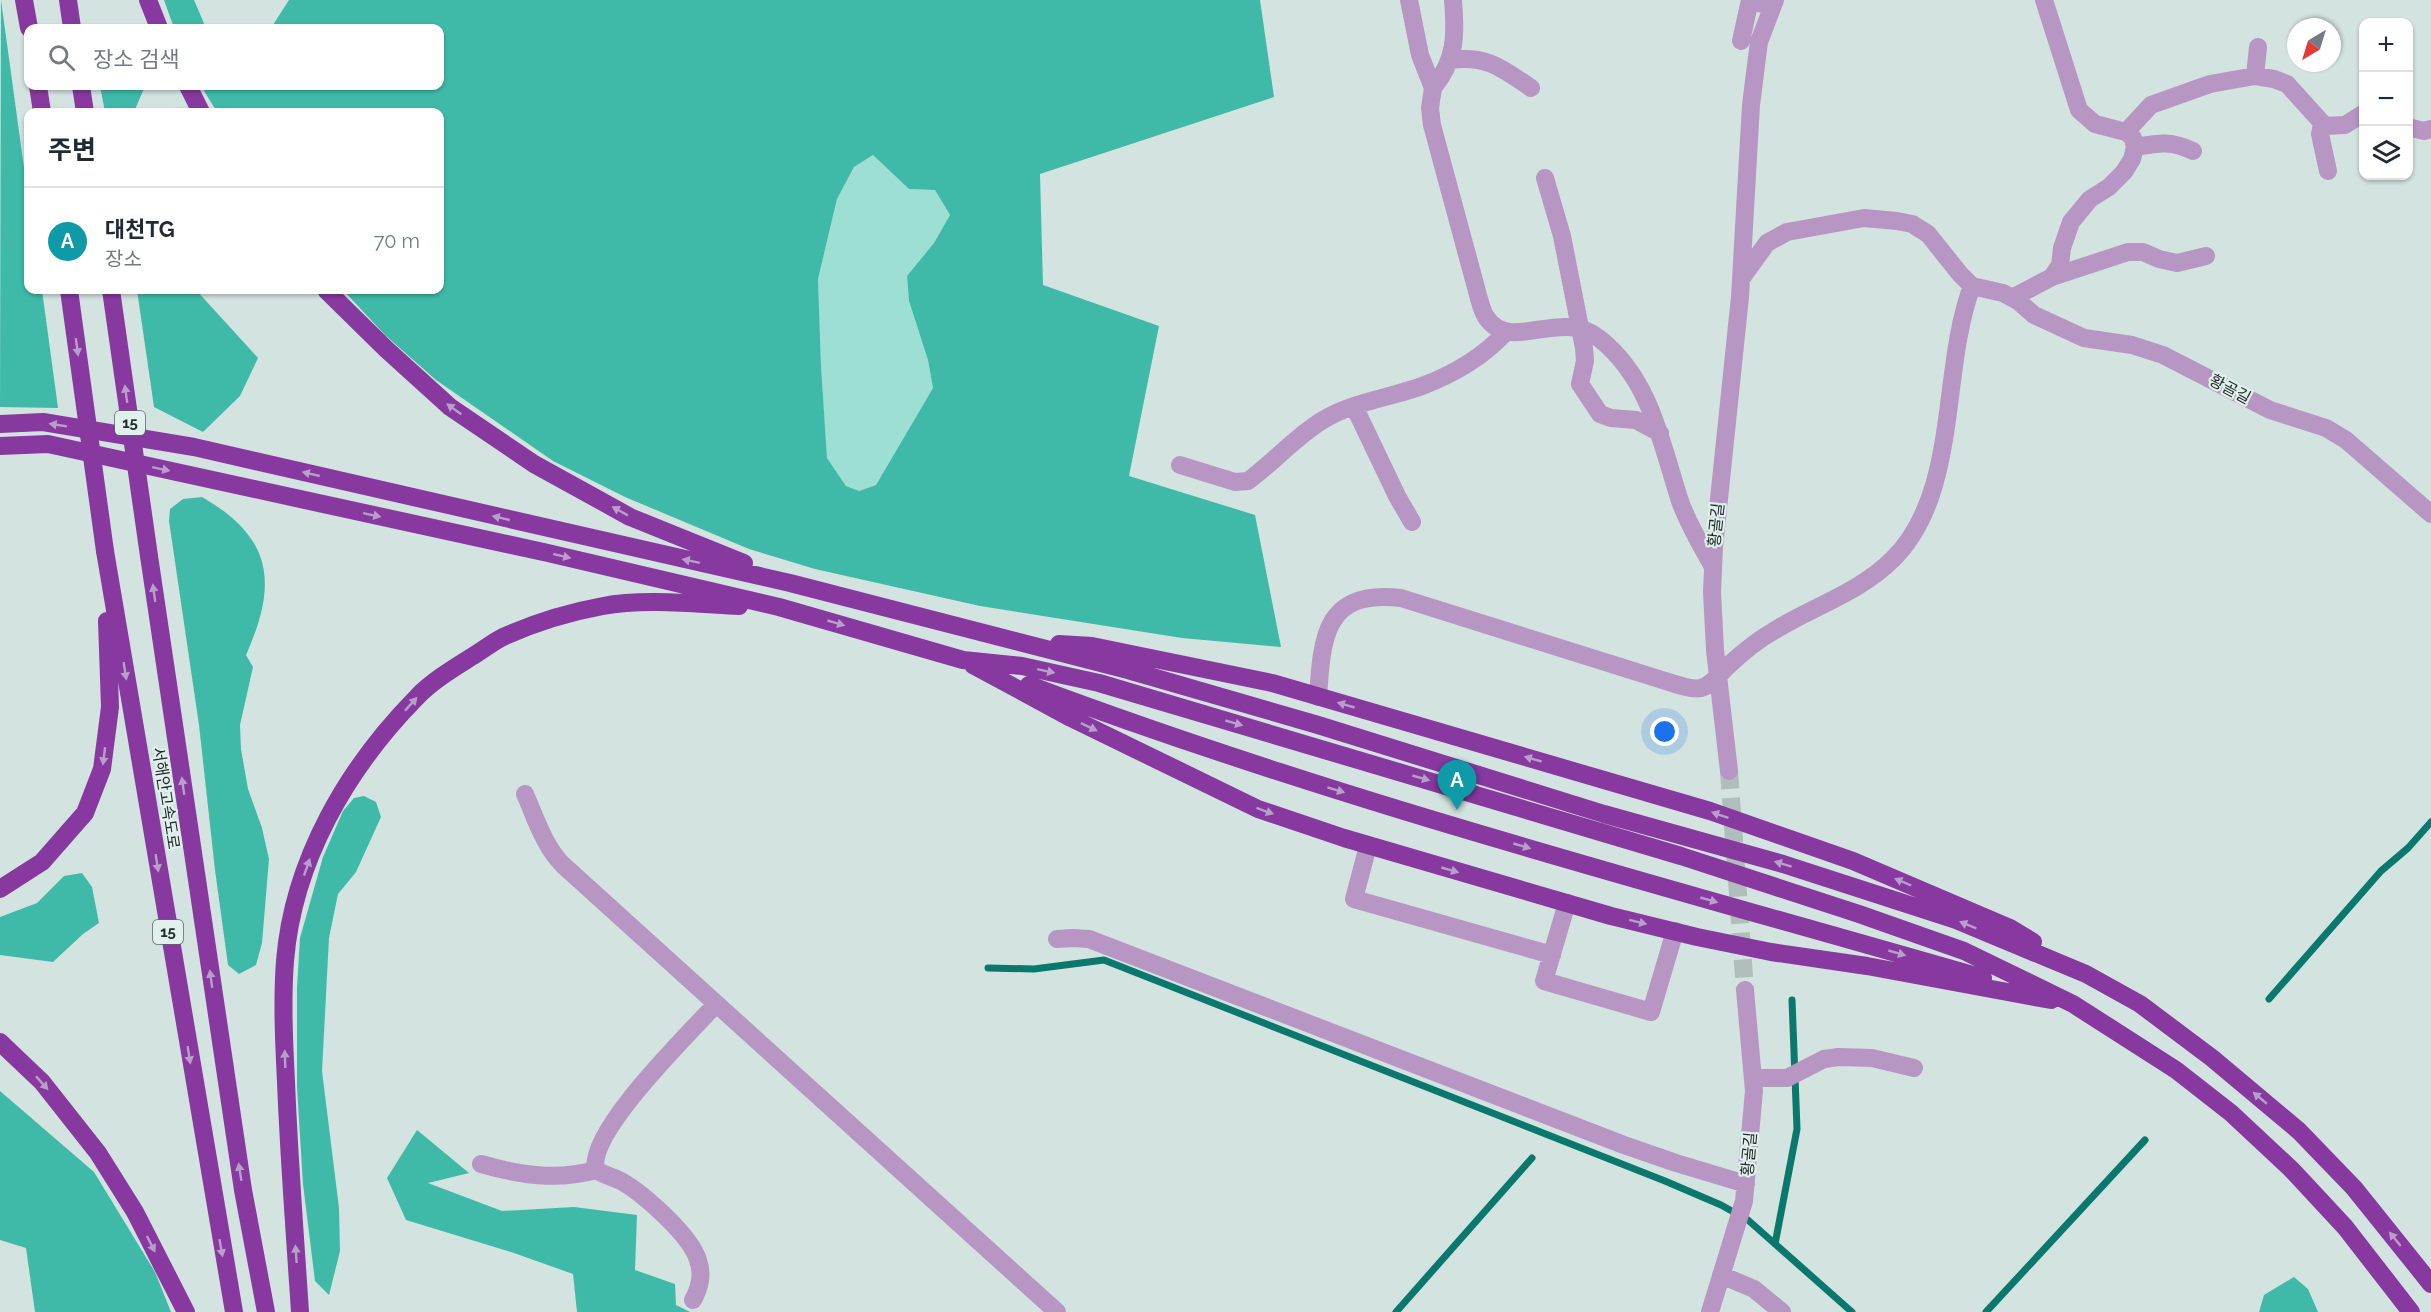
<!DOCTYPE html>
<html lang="ko">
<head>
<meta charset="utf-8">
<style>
  :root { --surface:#fff; --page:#f2f2f3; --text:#1f2937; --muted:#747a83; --line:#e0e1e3; --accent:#111827 }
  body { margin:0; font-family:Raleway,"Noto Sans KR",sans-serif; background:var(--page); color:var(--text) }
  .controls { position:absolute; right:18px; top:18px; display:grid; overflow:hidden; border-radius:12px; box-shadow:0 2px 4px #0004 }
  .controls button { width:54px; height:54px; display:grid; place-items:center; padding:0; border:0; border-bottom:2px solid var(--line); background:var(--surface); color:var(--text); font:30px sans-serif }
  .compass { position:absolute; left:2287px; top:18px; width:54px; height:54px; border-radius:50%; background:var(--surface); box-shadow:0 2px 4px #0004; rotate:218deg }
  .you { position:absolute; left:1665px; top:732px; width:21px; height:21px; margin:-15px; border:4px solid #fff; border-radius:50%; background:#1a73e8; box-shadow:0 0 0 9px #1a73e833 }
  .badge { display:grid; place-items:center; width:39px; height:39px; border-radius:50%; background:var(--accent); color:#fff; font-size:20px; font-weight:700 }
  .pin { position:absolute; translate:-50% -50px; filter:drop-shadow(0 2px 3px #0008) }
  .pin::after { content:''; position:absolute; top:32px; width:21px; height:18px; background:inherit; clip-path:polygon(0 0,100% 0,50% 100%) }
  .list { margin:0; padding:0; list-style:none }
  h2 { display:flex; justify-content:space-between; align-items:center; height:78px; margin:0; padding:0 24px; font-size:26px }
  h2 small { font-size:20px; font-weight:400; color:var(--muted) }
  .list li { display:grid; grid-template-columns:39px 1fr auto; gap:18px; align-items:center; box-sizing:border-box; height:108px; padding:0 24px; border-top:2px solid var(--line) }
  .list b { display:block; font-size:22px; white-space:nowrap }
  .list p { margin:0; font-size:20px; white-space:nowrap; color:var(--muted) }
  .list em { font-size:20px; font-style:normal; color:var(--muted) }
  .icon { flex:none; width:33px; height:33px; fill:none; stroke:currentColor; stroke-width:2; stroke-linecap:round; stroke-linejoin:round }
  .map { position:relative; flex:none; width:2431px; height:1312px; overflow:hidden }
  .search { position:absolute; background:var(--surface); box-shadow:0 2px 4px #0004; left:24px; top:24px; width:420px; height:66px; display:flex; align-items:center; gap:15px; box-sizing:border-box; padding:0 21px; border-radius:12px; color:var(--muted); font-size:22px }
  .panel { position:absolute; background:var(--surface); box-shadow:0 2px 4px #0004; left:24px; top:108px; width:420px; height:186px; border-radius:12px }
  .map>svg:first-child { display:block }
  .green { fill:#9ddfd3 }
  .forest { fill:#3fbaa9; fill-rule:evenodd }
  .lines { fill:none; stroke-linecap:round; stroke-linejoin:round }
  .stream { stroke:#0b786d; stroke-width:7 }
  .minor-tunnel { stroke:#b0bebb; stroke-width:18; stroke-dasharray:18 9; stroke-linecap:butt }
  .minor { stroke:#b896c4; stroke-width:18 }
  .highway { stroke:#8739a0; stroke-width:18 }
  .highway-bridge { stroke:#8739a0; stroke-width:18 }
  .oneway { fill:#b89eca }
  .labels { text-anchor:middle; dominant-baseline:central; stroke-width:4.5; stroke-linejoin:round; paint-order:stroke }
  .shield { fill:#e0f0ed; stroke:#5c6564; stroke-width:1.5 }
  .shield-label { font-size:15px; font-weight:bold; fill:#242a29 }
  .street-label { font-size:16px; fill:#242a29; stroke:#e0f0ed }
</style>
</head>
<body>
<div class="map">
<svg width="2431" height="1312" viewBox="0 0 2431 1312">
  <rect width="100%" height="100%" fill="#d3e3e0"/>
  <path class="green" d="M873 155 909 189 935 190 950 215 934 243 907 276 909 301 928 360 933 388 876 485 859 491 846 486 827 458 821 366 818 279 837 199 854 167Z"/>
  <path class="forest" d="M1 0 28 197V290H42L58 408 0 407Z
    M164 0H194L206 28H174Z
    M289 0H1260L1274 97 1040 174 1043 285 1159 326 1129 476 1255 515 1281 647 1182 638 980 606 815 569 749 549 625 497 553 461 436 380 385 335 343 290H440V112H217L201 86H440V28H271ZM873 155 909 189 935 190 950 215 934 243 907 276 909 301 928 360 933 388 876 485 859 491 846 486 827 458 821 366 818 279 837 199 854 167Z
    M100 86H145L134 112H105Z
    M137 290H196L258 358 240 396 203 432 154 407Z
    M202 497C273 538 278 583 246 655L253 667 240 725 241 749 248 789 262 828 269 859 262 943 256 965 239 974 228 965 215 870 199 725 169 521 170 509 183 499Z
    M364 796 376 802 381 817 356 872 338 894 329 938 322 1071 339 1208 340 1251 329 1295 315 1281 303 1184 297 1087V988L300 938 323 857 343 811 354 798Z
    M82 873 92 887 99 923 83 934 53 962 0 955V917L37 903 64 876Z
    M0 1091 94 1172 155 1272 171 1312H35L26 1248 0 1240Z
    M417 1130 469 1173 428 1183 502 1211 574 1207 637 1215 635 1270 675 1284 676 1305 690 1312H577L573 1274 514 1253 406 1220 387 1178Z
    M2294 1277 2308 1289 2318 1312H2259L2264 1295Z"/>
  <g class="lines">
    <path class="stream" d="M988 968 1034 969 1104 960 1665 1181 1721 1205 1748 1220 1852 1312
      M2269 999 2381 871 2408 848 2431 822
      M1775 1244 1797 1129 1792 1000
      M1396 1312 1532 1158
      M1986 1312 2145 1140"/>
    <path class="minor-tunnel" d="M1729 771 1745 990"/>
    <path class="minor" d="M1409 0 1420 55 1433 88 1430 108 1432 125 1478 295C1480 302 1482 311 1486 317 1511 355 1560 306 1600 339 1651 380 1661 443 1680 501 1688 524 1701 545 1713 567
      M1741 41 1750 0 1772 7
      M1451 60C1487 55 1503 69 1531 88
      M2255 76 2258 47
      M1433 88C1456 60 1456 35 1453 0
      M2322 124 2320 134 2328 171
      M2408 127 2424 131 2431 129
      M2126 132 2151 105 2210 84 2255 76 2274 79 2287 84 2325 126 2345 125 2364 113
      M2135 147C2158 143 2171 140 2193 151
      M1545 178 1562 236 1584 348 1585 361 1580 384 1600 414 1611 418 1636 420 1660 433
      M2052 277 2128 252H2143L2159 259 2177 263 2206 256
      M1741 279 1767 243 1787 232 1864 218 1897 221 1912 224 1928 234 1960 274 1972 286 2003 293 2018 301 2034 315 2084 338 2132 345 2163 355 2270 410 2326 428 2346 440 2431 514
      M2012 298 2052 277 2060 265 2062 248 2071 222 2090 199 2109 187 2124 172 2132 159 2135 147 2133 138 2126 132 2095 124 2079 110 2044 0
      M1354 406 1397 496 1412 522
      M1180 465 1235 482 1248 481C1274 462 1295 437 1323 420 1353 402 1389 398 1422 386 1454 374 1483 357 1506 332
      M1318 697C1322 636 1325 589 1401 598L1675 684C1682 686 1693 690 1701 688 1713 685 1720 673 1729 665 1742 653 1756 641 1772 632 1811 607 1857 594 1892 560 1960 494 1940 371 1972 286
      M1729 771 1715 650 1712 592 1714 547 1740 297 1751 105 1759 42 1775 0
      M525 794C536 819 544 846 563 865L1057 1312
      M1368 846 1354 899 1552 955
      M1567 903 1544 981 1651 1012 1675 931
      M1057 939 1073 938 1089 939 1624 1145 1676 1163 1746 1184
      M1753 1078H1787L1824 1059 1839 1057 1872 1058 1914 1068
      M481 1164C520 1175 556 1181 596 1170
      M1721 1275 1754 1289 1782 1312
      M693 1300C700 1287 703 1275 698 1260 691 1236 644 1194 621 1181 613 1177 604 1175 596 1170 586 1133 689 1034 716 1004
      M1710 1312 1744 1201 1754 1091 1745 990"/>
    <path class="highway" d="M24 0 29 28
      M68 0 72 28
      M148 0 159 28
      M38 86 42 112
      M81 86 85 112
      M188 86 201 112
      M326 290 386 349 450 407 534 464 630 517 744 563
      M0 424 43 422 194 447 790 583 1128 670 1318 725 1604 814 1783 864 1956 920 2086 974 2140 1004 2212 1058 2299 1131 2354 1188 2431 1284
      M0 446 48 444 548 553 779 607 963 660 1022 666 1099 683 1681 856 1859 914 1964 951 2073 1004 2176 1070 2231 1113 2291 1169 2345 1227 2411 1312
      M105 551 234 1312
      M149 556 243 1190 266 1312
      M1059 644 1092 646 1272 683 1710 811 1853 861 2010 928 2033 942
      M973 665 1071 718 1258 809 1344 838 1611 916 1697 937 1771 952 1867 966 2051 1000
      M1029 685C1341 802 1664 886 1983 978
      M0 889 42 862 85 813 102 769 110 707 107 621
      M0 1042 42 1082 98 1153 135 1212 186 1312
      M300 1312C295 1235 289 1159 286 1082 284 1042 282 1001 285 961 293 861 347 768 417 697 432 681 454 668 473 656 483 650 493 642 503 637 534 623 570 612 603 606 643 598 698 604 739 606"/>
    <path class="highway-bridge" d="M69 290 105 551
      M111 290 149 556"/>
  </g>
  <defs><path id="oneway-solid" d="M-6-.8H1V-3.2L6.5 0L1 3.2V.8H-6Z" transform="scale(1.5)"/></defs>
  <g class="oneway">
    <use href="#oneway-solid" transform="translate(77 347) rotate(82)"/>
    <use href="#oneway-solid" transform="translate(126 394) rotate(-98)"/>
    <use href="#oneway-solid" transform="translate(454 409) rotate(-144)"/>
    <use href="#oneway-solid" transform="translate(58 425) rotate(-171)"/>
    <use href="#oneway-solid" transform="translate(161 469) rotate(12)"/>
    <use href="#oneway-solid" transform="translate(311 474) rotate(-167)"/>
    <use href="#oneway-solid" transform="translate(620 511) rotate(-151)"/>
    <use href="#oneway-solid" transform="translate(372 515) rotate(12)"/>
    <use href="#oneway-solid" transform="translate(501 518) rotate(-167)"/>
    <use href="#oneway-solid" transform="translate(562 556) rotate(13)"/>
    <use href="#oneway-solid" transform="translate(691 561) rotate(-168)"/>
    <use href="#oneway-solid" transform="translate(154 593) rotate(-98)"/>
    <use href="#oneway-solid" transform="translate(836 623) rotate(16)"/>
    <use href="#oneway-solid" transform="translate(125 671) rotate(81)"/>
    <use href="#oneway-solid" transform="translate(1046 671) rotate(12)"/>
    <use href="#oneway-solid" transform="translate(411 704) rotate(-48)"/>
    <use href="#oneway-solid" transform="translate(1346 705) rotate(-164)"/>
    <use href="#oneway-solid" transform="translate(1234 723) rotate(16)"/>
    <use href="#oneway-solid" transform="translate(1089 727) rotate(26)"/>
    <use href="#oneway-solid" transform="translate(104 756) rotate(97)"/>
    <use href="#oneway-solid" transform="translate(1533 759) rotate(-164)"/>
    <use href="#oneway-solid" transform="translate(1421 778) rotate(16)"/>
    <use href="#oneway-solid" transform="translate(183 786) rotate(-98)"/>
    <use href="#oneway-solid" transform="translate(1336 790) rotate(17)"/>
    <use href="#oneway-solid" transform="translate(1265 811) rotate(20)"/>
    <use href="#oneway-solid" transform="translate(1720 815) rotate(-161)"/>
    <use href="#oneway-solid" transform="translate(1522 846) rotate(16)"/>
    <use href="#oneway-solid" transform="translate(157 863) rotate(81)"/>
    <use href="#oneway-solid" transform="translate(1783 864) rotate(-163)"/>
    <use href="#oneway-solid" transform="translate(307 867) rotate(-71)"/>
    <use href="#oneway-solid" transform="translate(1450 870) rotate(16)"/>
    <use href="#oneway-solid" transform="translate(1903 882) rotate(-157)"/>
    <use href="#oneway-solid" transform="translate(1709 900) rotate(16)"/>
    <use href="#oneway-solid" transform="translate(1638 922) rotate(14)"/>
    <use href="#oneway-solid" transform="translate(1968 925) rotate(-158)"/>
    <use href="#oneway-solid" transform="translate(1897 953) rotate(16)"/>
    <use href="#oneway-solid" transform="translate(211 979) rotate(-98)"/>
    <use href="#oneway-solid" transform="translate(189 1055) rotate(81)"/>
    <use href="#oneway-solid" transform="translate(285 1059) rotate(-92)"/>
    <use href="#oneway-solid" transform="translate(42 1083) rotate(48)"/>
    <use href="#oneway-solid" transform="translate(2260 1098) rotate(-140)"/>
    <use href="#oneway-solid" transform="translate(240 1172) rotate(-99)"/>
    <use href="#oneway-solid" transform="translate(2395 1239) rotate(-129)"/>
    <use href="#oneway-solid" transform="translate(151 1244) rotate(63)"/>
    <use href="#oneway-solid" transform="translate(221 1248) rotate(80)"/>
    <use href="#oneway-solid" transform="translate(296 1254) rotate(-94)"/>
  </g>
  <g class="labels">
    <g class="shield">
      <rect x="115" y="411" width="30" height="24" rx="4.5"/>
      <rect x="153" y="920" width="30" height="24" rx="4.5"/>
    </g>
    <g class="shield-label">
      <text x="130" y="423">15</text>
      <text x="168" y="932">15</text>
    </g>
    <g class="street-label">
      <text transform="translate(2230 389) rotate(28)">황골길</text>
      <text transform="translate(1716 525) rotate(-84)">황골길</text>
      <text transform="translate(166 798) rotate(81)">서해안고속도로</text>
      <text transform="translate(1749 1154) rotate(-85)">황골길</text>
    </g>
  </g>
</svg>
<div class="controls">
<button>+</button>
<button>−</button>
<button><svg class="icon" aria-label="layers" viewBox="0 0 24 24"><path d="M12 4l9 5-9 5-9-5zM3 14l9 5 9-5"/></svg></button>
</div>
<svg class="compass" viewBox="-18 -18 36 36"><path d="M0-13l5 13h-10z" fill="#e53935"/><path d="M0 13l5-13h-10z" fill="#747a83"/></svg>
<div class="you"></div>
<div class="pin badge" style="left:1457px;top:810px;background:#0f9aa8">A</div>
<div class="search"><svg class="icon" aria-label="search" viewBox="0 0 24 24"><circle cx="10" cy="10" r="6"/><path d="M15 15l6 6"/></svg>장소 검색</div>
<section class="panel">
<h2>주변<small></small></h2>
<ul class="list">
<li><span class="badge" style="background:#0f9aa8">A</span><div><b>대천TG</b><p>장소</p></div><em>70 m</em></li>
</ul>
</section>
</div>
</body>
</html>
